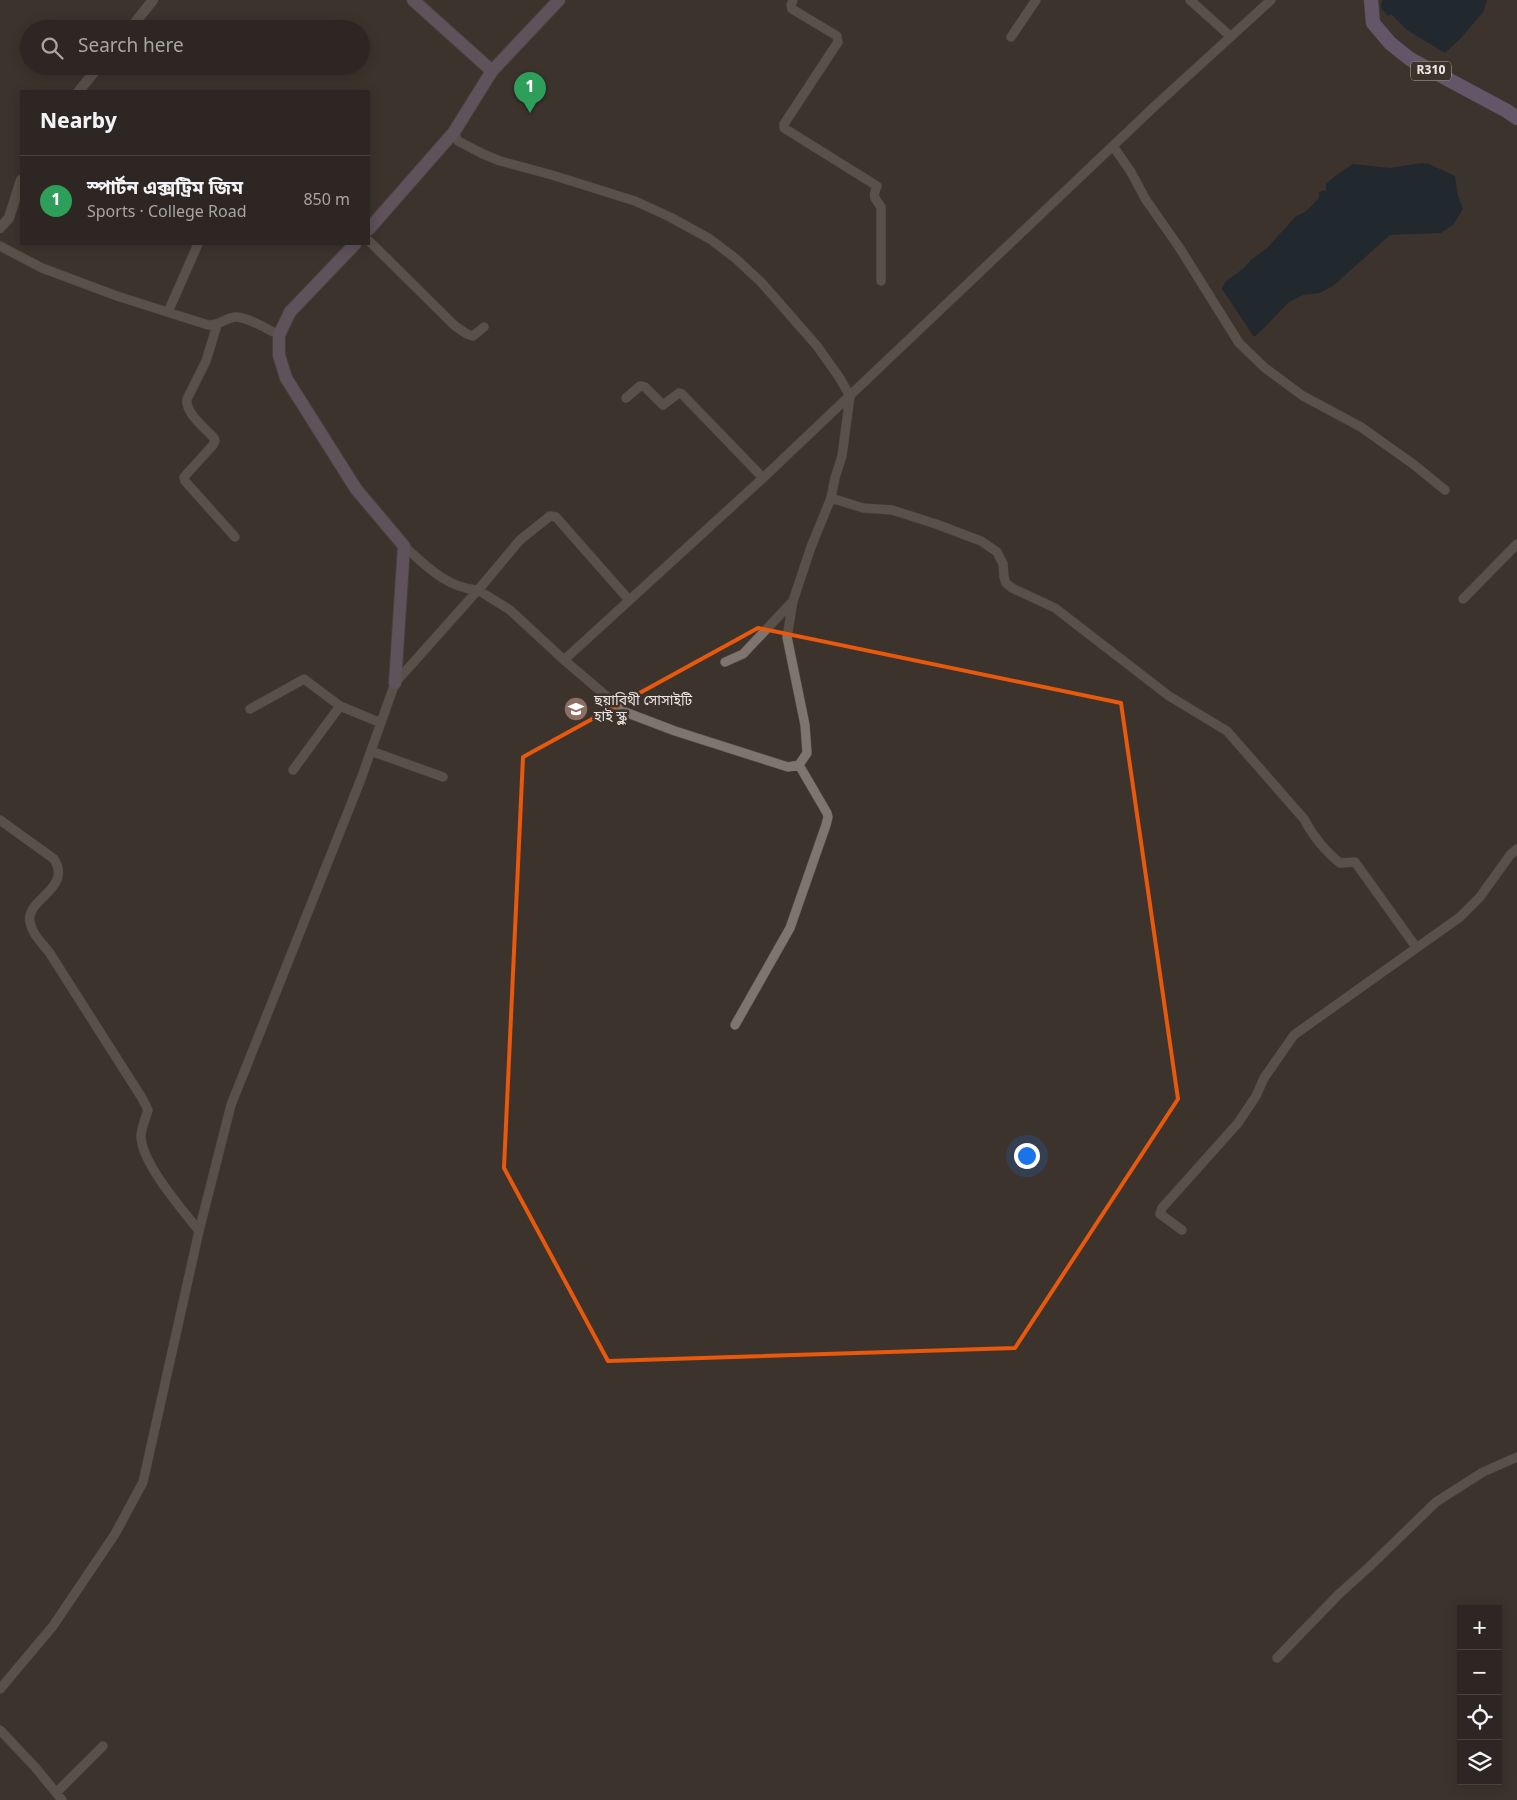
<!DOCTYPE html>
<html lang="en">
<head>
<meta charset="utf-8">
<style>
  :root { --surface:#2e2622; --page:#362e2a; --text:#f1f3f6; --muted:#a7a5a5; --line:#494340; --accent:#f689ed }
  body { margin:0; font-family:Georgia,"Noto Sans Bengali",serif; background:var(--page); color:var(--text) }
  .controls { position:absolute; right:15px; bottom:15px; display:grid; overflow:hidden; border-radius:0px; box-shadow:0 2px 12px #0003 }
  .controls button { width:45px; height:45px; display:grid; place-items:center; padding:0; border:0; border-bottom:1px solid var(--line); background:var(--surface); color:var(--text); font:25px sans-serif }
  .you { position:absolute; left:1026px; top:1155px; width:18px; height:18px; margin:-12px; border:4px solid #fff; border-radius:50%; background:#1a73e8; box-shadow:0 0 0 8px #1a73e833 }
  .badge { display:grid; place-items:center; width:32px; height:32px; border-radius:50%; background:var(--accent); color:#fff; font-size:16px; font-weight:700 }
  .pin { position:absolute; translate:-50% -41px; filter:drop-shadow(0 1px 2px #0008) }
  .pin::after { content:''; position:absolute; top:26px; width:18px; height:15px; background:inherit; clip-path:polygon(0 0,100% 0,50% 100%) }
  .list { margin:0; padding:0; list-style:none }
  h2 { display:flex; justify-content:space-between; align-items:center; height:65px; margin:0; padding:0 20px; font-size:21px }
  h2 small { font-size:16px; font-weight:400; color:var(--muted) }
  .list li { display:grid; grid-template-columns:32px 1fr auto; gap:15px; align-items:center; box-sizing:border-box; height:90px; padding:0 20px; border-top:1px solid var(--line) }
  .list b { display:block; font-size:19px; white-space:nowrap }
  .list p { margin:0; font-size:16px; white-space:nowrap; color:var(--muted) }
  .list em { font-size:16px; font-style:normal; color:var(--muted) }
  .icon { flex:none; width:28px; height:28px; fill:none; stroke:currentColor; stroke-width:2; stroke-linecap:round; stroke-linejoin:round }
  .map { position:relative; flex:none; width:1517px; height:1800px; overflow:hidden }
  .search { position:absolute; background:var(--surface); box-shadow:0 2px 12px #0003; left:20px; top:20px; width:350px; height:55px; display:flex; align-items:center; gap:12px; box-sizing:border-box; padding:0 18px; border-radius:28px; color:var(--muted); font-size:19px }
  .panel { position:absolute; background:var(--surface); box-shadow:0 2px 12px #0003; left:20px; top:90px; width:350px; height:155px; border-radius:0px }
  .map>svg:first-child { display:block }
  .water { fill:#001d30 }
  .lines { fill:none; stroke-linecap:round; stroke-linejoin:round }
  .minor-casing { stroke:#58504b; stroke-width:10 }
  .tertiary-casing { stroke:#58504b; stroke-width:11 }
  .secondary-casing { stroke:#58504b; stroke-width:14 }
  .primary-casing { stroke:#58504b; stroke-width:15 }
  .minor { stroke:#7f746e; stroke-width:9 }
  .tertiary { stroke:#7f746e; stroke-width:10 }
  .secondary { stroke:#8b7990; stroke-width:12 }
  .primary { stroke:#977fb2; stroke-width:14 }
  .marked { fill:none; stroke:#e8590c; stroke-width:4; stroke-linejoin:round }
  .labels { text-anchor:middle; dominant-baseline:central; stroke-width:5; stroke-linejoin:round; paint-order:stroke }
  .shield { fill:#3d332d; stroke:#b7b0ab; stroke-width:1 }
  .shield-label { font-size:12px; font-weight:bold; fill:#ebe5e1 }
  .poi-label { font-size:14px; fill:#ebe5e1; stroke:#3d332d; text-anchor:start }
</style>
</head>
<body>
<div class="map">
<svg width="1517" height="1800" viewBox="0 0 1517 1800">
  <rect width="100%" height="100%" fill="#3d332d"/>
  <path class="water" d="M1383 0H1487L1484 11 1460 39 1445 53 1407 30 1391 14 1388 16 1381 8V2Z
    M1421 163 1429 164 1455 176 1458 196 1463 209 1453 225 1441 233 1390 235 1333 286 1320 293 1303 295 1289 302 1264 328 1254 337 1222 289 1225 282 1244 268 1251 260 1268 247 1296 216 1305 212 1319 198V192L1326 190V184L1339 173 1353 164 1390 168Z"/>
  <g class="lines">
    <g class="minor-casing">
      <path id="minor" d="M793 0 791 5 792 9 837 36 838 42 784 124V128L877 186C872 198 875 198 881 207V281
        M1190 0 1230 36
        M1011 37 1036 0
        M454 132 458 141 483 154 500 161 552 175 635 201 670 217 710 239 735 258 761 282 817 346 839 377 850 396 842 456 835 478 831 498 811 547 793 601 787 637 805 725 807 753 799 765 788 767 675 731 625 712 564 660
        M1113 146 1131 172 1146 200 1179 247 1239 343 1265 368 1303 396 1361 427 1413 464 1445 490
        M369 241 455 326 467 334 473 336 484 327
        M0 246 42 268 117 296 208 325C221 325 225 318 235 317 246 316 269 330 279 335
        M168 312 198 244
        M217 325 206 361 187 399C185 413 205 428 214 438L215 441 213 445 184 477 185 481 235 537
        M626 398 640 386 645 387 663 405 679 393 682 394 763 478
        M831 498 863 508 892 510 936 524 981 541 997 552 1003 564 1004 577 1006 583 1012 588 1055 608 1169 696 1227 731 1304 819C1312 835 1326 852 1340 863L1355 862 1416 947
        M404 546C426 566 447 588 478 590L520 540 550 516 556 517 629 600
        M1463 599 1517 544
        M725 662 743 654 793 601
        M250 709 304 679 340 706 381 723
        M371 751 443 777
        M293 770 340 706
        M0 820 54 859C73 889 25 899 30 922 32 934 42 943 49 952L142 1098 148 1110C146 1118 141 1128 141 1136 141 1163 183 1210 199 1231
        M735 1025 790 928 826 825 828 817 827 813 799 765
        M1182 1230 1160 1214 1162 1208 1238 1123 1256 1096 1264 1078 1294 1035 1460 917 1480 897 1510 855 1517 849
        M1277 1658 1339 1594 1369 1567 1436 1502 1483 1472 1517 1457
        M0 1689 53 1626 115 1534 143 1482 199 1231 231 1105 361 779 395 683 478 590 510 610 564 660 763 478 1157 104 1271 0
        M0 1730 35 1767 62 1800
        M56 1793 103 1746"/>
    </g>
    <g class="tertiary-casing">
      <path id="tertiary" d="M130 29 153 0
        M79 91 99 66
        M0 228 9 218 21 180"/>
    </g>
    <g class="secondary-casing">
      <path id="secondary" d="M413 0 492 71
        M369 229 454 132 492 71 559 0
        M355 244 290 312 279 335V355L286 378 356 489 404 546 395 683"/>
    </g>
    <g class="primary-casing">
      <path id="primary" d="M1371 0 1373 23 1390 43 1410 59 1507 111 1517 118"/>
    </g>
    <use href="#minor" class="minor"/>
    <use href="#tertiary" class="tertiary"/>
    <use href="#secondary" class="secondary"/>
    <use href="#primary" class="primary"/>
  </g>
  <path d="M0 0H1517V1800H0ZM758 628 1121 703 1178 1099 1015 1348 608 1361 504 1168 523 757Z" fill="#3d332d" fill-opacity=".55" fill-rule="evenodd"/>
  <path class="marked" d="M758 628 1121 703 1178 1099 1015 1348 608 1361 504 1168 523 757Z"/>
  <defs>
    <g id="school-disc" transform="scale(1.25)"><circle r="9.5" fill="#8d6e63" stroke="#3d332d"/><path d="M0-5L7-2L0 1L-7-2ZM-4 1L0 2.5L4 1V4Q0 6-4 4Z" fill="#fff"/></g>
  </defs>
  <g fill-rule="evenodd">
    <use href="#school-disc" x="576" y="709"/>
  </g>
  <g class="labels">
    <rect class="shield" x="1411" y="61.5" width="40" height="19" rx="4"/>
    <g class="shield-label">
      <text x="1431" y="71">R310</text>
    </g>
    <g class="poi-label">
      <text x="594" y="701">ছয়াবিথী সোসাইটি<tspan x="594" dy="16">হাই স্কুল</tspan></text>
    </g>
  </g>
</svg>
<div class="controls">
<button>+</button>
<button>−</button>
<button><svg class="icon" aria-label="locate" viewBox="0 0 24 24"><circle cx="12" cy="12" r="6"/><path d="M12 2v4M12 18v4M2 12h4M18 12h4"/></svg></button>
<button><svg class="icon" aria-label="layers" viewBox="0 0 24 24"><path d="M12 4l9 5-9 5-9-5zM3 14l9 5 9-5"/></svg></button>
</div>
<div class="you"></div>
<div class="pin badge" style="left:530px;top:113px;background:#2e9e5b">1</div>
<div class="search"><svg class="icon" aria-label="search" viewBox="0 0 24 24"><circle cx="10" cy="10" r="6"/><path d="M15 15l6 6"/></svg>Search here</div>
<section class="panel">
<h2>Nearby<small></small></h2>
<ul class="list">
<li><span class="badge" style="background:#2e9e5b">1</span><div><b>স্পার্টন এক্সট্রিম জিম</b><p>Sports · College Road</p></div><em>850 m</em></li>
</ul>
</section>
</div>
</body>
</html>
